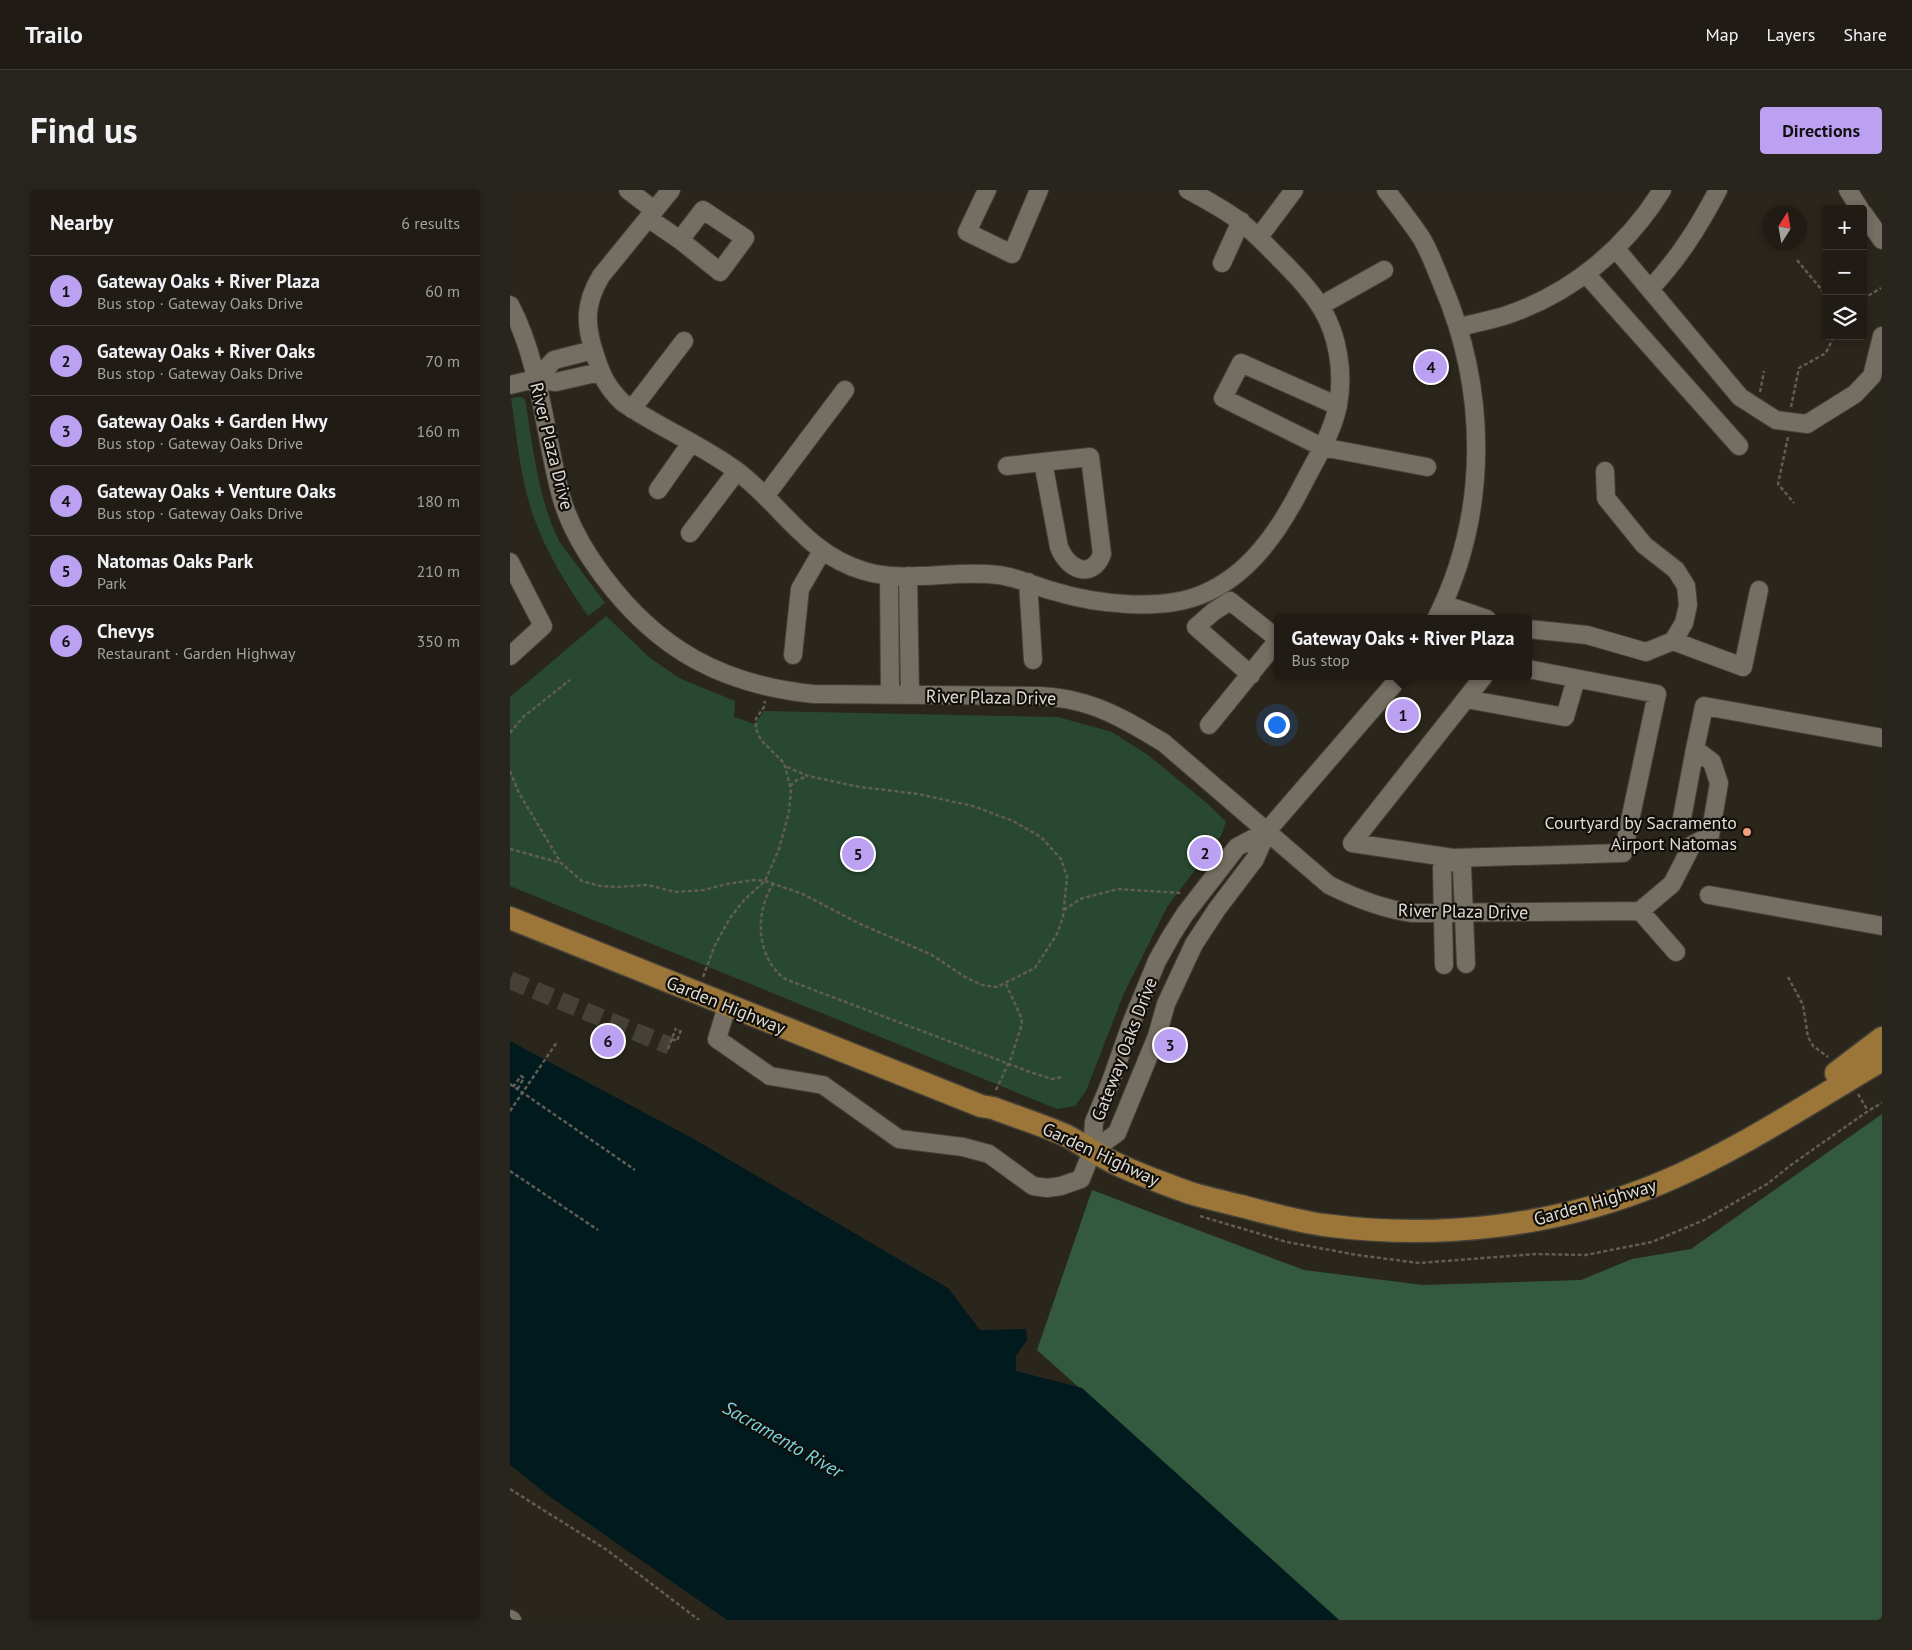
<!DOCTYPE html>
<html lang="en">
<head>
<meta charset="utf-8">
<style>
  :root { --surface:#201c15; --page:#28251e; --text:#f1f3f6; --muted:#a2a1a0; --line:#3d3a34; --accent:#bca0f2 }
  body { margin:0; font-family:"PT Sans",sans-serif; background:var(--page); color:var(--text) }
  .controls { position:absolute; right:15px; top:15px; display:grid; overflow:hidden; border-radius:5px; box-shadow:0 2px 8px #0003 }
  .controls button { width:45px; height:45px; display:grid; place-items:center; padding:0; border:0; border-bottom:1px solid var(--line); background:var(--surface); color:var(--text); font:25px sans-serif }
  .compass { position:absolute; left:1252px; top:15px; width:45px; height:45px; border-radius:50%; background:var(--surface); box-shadow:0 2px 8px #0003; rotate:11deg }
  .you { position:absolute; left:766px; top:534px; width:18px; height:18px; margin:-12px; border:4px solid #fff; border-radius:50%; background:#1a73e8; box-shadow:0 0 0 8px #1a73e833 }
  .badge { display:grid; place-items:center; width:32px; height:32px; border-radius:50%; background:var(--accent); color:#111; font-size:16px; font-weight:700 }
  .pin { position:absolute; translate:-50% -50%; border:2px solid #fff; box-shadow:0 1px 5px #0006 }
  .popup { position:absolute; left:764px; top:425px; width:258px; height:65px; box-sizing:border-box; display:grid; place-content:center; border-radius:5px; background:var(--surface); filter:drop-shadow(0 1px 4px #0005); font-size:16px; white-space:nowrap; color:var(--muted) }
  .popup b { font-size:19px; color:var(--text) }
  .popup::after { content:''; position:absolute; left:50%; top:100%; margin-left:-10px; border:10px solid transparent; border-top-color:var(--surface) }
  .list { margin:0; padding:0; list-style:none }
  h2 { display:flex; justify-content:space-between; align-items:center; height:65px; margin:0; padding:0 20px; font-size:21px }
  h2 small { font-size:16px; font-weight:400; color:var(--muted) }
  .list li { display:grid; grid-template-columns:32px 1fr auto; gap:15px; align-items:center; box-sizing:border-box; height:70px; padding:0 20px; border-top:1px solid var(--line) }
  .list b { display:block; font-size:19px; white-space:nowrap }
  .list p { margin:0; font-size:16px; white-space:nowrap; color:var(--muted) }
  .list em { font-size:16px; font-style:normal; color:var(--muted) }
  .icon { flex:none; width:28px; height:28px; fill:none; stroke:currentColor; stroke-width:2; stroke-linecap:round; stroke-linejoin:round }
  .map { position:relative; flex:none; width:1372px; height:1430px; overflow:hidden; border-radius:5px }
  header { display:flex; align-items:center; gap:30px; box-sizing:border-box; height:70px; padding:0 25px; background:var(--surface); border-bottom:1px solid var(--line) }
  header strong { font-size:24px }
  nav { display:flex; gap:28px; margin-inline-start:auto; font-size:18px }
  .intro { display:flex; align-items:center; justify-content:space-between; box-sizing:border-box; height:120px; padding:0 30px }
  h1 { margin:0; font-size:35px }
  .button { padding:12px 22px; border-radius:5px; background:var(--accent); color:#111; font-size:18px; font-weight:700 }
  main { display:flex; gap:30px; padding:0 30px }
  aside { flex:1; background:var(--surface); border-radius:5px; box-shadow:0 2px 8px #0003 }
  .map>svg:first-child { display:block }
  .green { fill:#284832 }
  .forest { fill:#33593e }
  .water { fill:#001a1d }
  .lines { fill:none; stroke-linecap:round; stroke-linejoin:round }
  .minor-tunnel { stroke:#464138; stroke-width:18; stroke-dasharray:18 9; stroke-linecap:butt }
  .minor-casing { stroke:#454038; stroke-width:20 }
  .major-casing { stroke:#454038; stroke-width:25 }
  .path { stroke:#625d54; stroke-width:2.5; stroke-dasharray:4 2.5; stroke-linecap:butt }
  .minor { stroke:#746e63; stroke-width:18 }
  .major { stroke:#9c7638; stroke-width:22 }
  .path-bridge { stroke:#625d54; stroke-width:2.5; stroke-dasharray:4 2.5; stroke-linecap:butt }
  .poi-dot { fill:#f1a17c; stroke:#120f0b; stroke-width:2 }
  .labels { text-anchor:middle; dominant-baseline:central; stroke-width:4.5; stroke-linejoin:round; paint-order:stroke }
  .street-label { font-size:18px; fill:#dfdbd5; stroke:#120f0b }
  .poi-label { font-size:18px; fill:#dfdbd5; stroke:#120f0b; text-anchor:end }
  .water-label { font-size:19px; font-style:italic; fill:#77d6e1; stroke:#120f0b }
</style>
</head>
<body>
<header>
<strong>Trailo</strong>
<nav><a>Map</a><a>Layers</a><a>Share</a></nav>
</header>
<div class="intro"><h1>Find us</h1><a class="button">Directions</a></div>
<main>
<aside>
<h2>Nearby<small>6 results</small></h2>
<ul class="list">
<li><span class="badge">1</span><div><b>Gateway Oaks + River Plaza</b><p>Bus stop · Gateway Oaks Drive</p></div><em>60 m</em></li>
<li><span class="badge">2</span><div><b>Gateway Oaks + River Oaks</b><p>Bus stop · Gateway Oaks Drive</p></div><em>70 m</em></li>
<li><span class="badge">3</span><div><b>Gateway Oaks + Garden Hwy</b><p>Bus stop · Gateway Oaks Drive</p></div><em>160 m</em></li>
<li><span class="badge">4</span><div><b>Gateway Oaks + Venture Oaks</b><p>Bus stop · Gateway Oaks Drive</p></div><em>180 m</em></li>
<li><span class="badge">5</span><div><b>Natomas Oaks Park</b><p>Park</p></div><em>210 m</em></li>
<li><span class="badge">6</span><div><b>Chevys</b><p>Restaurant · Garden Highway</p></div><em>350 m</em></li>
</ul>
</aside>
<div class="map">
<svg width="1372" height="1430" viewBox="0 0 1372 1430">
  <rect width="100%" height="100%" fill="#2b261c"/>
  <path class="green" d="M11 207 15 209C23 256 28 309 49 351L95 413 78 426C56 394 36 362 23 325 10 288 7 247 1 208Z
    M96 426 140 468 171 489 225 511 224 527 245 534 254 521 548 527 602 542 638 565 698 614 716 632 711 646 657 717 614 803 576 901 565 916 547 919 0 696V507Z"/>
  <path class="forest" d="M1372 924V1430H829L527 1160 582 1000 794 1080 913 1095 1071 1090 1122 1069 1181 1059Z"/>
  <path class="water" d="M0 851 182 948 438 1098 470 1140 516 1139 517 1150 506 1166V1181L572 1198 829 1430H217L39 1306 0 1275Z"/>
  <g class="lines">
    <path class="minor-tunnel" d="M0 790 160 856"/>
    <g class="minor-casing">
      <path id="minor" d="M118 0 144 20
        M161 0 91 86C74 114 75 135 85 165 92 186 96 196 112 212 149 238 191 254 227 281 273 316 295 363 354 381 398 394 443 379 488 385 507 387 524 396 543 401 585 414 651 422 693 404 739 385 768 342 790 300 804 272 822 245 828 215 834 183 828 146 812 119 800 99 782 81 766 65 754 53 742 40 728 30 712 18 695 9 678 0
        M477 0 457 42 502 64 529 0
        M876 0C888 16 901 32 912 49 920 63 926 79 932 94 978 201 979 324 926 429
        M1338 0 1350 19
        M193 20 235 48 210 82 170 50Z
        M1353 23 1372 50
        M138 28 170 50
        M749 47 784 0
        M1106 59 1230 207 1266 230 1297 234 1345 204 1362 186 1372 146
        M712 73 731 31
        M1076 84 1229 256
        M1140 99C1169 68 1188 38 1208 0
        M0 115C31 174 34 243 51 306 59 335 75 362 93 386 148 460 213 495 304 504L530 506C542 507 554 508 565 511 597 518 626 536 654 553L819 695C845 708 872 719 902 723L1130 721
        M810 116 874 80
        M949 137C965 133 982 130 997 125 1062 103 1116 58 1152 0
        M26 189 44 170 83 160
        M0 195 26 189 46 192 90 182
        M828 216 731 173 713 208 812 257 917 277
        M122 219 174 151
        M580 267 592 364C582 391 557 379 549 357L533 272Z
        M497 276 533 272
        M1095 281 1096 308 1134 355 1166 380 1176 396 1178 415 1174 433 1163 451 1233 477 1249 400
        M148 300 181 253
        M256 305 335 200
        M180 343 227 281
        M0 372 33 436 0 466
        M379 386 380 505
        M398 386 400 505
        M518 392 523 470
        M933 414 977 429
        M1018 439 1077 445 1136 462 1163 451
        M283 465 290 399 312 361
        M741 485 686 437 703 422 720 411 768 449
        M974 486 842 653 943 668 1113 663 1147 504 1018 479
        M956 509 1055 527 1066 489
        M699 535 768 450
        M1172 628 1185 559
        M1199 705 1372 736
        M1130 721 1162 694 1182 655 1200 646 1209 593 1202 572 1185 559 1194 516 1372 548
        M1130 721 1166 762
        M934 775 932 678 943 668 952 677 956 774
        M217 816 207 849 260 886 313 895 389 949 453 957 479 964 523 996 537 998 551 996 571 989 582 961 584 932 601 891 621 834 647 771 661 746 675 724 727 657 757 641
        M582 961 607 943 647 846 656 814 684 754 707 719 745 669 757 641 891 486
        M0 1429 2 1430"/>
    </g>
    <g class="major-casing">
      <path id="major" d="M0 728 471 916 483 918C507 927 532 935 555 945 573 954 590 967 609 975 632 986 656 994 680 1003 697 1008 714 1012 731 1016 758 1023 786 1031 814 1035 928 1050 1045 1037 1151 993 1227 961 1301 912 1372 870
        M1326 883 1372 848"/>
    </g>
    <path class="path" d="M1287 70 1316 105
      M1353 109 1371 98
      M1250 202 1254 181
      M1281 217 1289 178 1316 163 1324 146
      M1278 247 1268 294 1284 313
      M0 543 13 527 60 490
      M0 581 9 603 51 673 72 691 90 696 108 697 137 695 166 702 194 700 217 694 244 690 255 691 293 704 348 733 422 765 455 787 472 795 487 797 525 778 547 744 553 727 557 687 551 669 531 647 503 631 463 616 408 604 350 597 298 586 275 576
      M280 596 287 590 296 587
      M0 659 51 673
      M264 693C244 721 246 768 275 789L520 882 542 889 552 887
      M554 720 570 709 608 699 671 703
      M193 787 205 755 220 728 234 710 255 691 269 659 279 622 281 599 274 573 251 550 246 539V529L254 517 255 511
      M1278 787 1293 815 1298 847 1303 856 1318 867
      M162 849 167 851 171 840H168
      M158 859 166 838
      M0 894 125 980
      M3 897 11 886 14 888 7 900
      M486 900 501 868 512 834 511 827 496 794
      M1348 904 1358 921
      M0 981 88 1040
      M690 1026 777 1052 847 1065 909 1073 1026 1064 1076 1065 1142 1052 1194 1030 1257 994 1281 975 1358 921 1372 913
      M0 1299 97 1360 189 1430"/>
    <use href="#minor" class="minor"/>
    <use href="#major" class="major"/>
    <path class="path-bridge" d="M0 921 47 852"/>
  </g>
  <circle class="poi-dot" cx="1237" cy="642" r="5"/>
  <g class="labels">
    <g class="street-label">
      <text transform="translate(42 256) rotate(76)">River Plaza Drive</text>
      <text transform="translate(481 507) rotate(1)">River Plaza Drive</text>
      <text transform="translate(953 721) rotate(1)">River Plaza Drive</text>
      <text transform="translate(216 815) rotate(22)">Garden Highway</text>
      <text transform="translate(614 859) rotate(-69)">Gateway Oaks Drive</text>
      <text transform="translate(591 964) rotate(25)">Garden Highway</text>
      <text transform="translate(1085 1012) rotate(-16)">Garden Highway</text>
    </g>
    <g class="poi-label">
      <text x="1227" y="632">Courtyard by Sacramento<tspan x="1227" dy="21">Airport Natomas</tspan></text>
    </g>
    <g class="water-label">
      <text transform="translate(273 1249) rotate(30)">Sacramento River</text>
    </g>
  </g>
</svg>
<div class="controls">
<button>+</button>
<button>−</button>
<button><svg class="icon" aria-label="layers" viewBox="0 0 24 24"><path d="M12 4l9 5-9 5-9-5zM3 14l9 5 9-5"/></svg></button>
</div>
<svg class="compass" viewBox="-18 -18 36 36"><path d="M0-13l5 13h-10z" fill="#e53935"/><path d="M0 13l5-13h-10z" fill="#a2a1a0"/></svg>
<div class="you"></div>
<div class="pin badge" style="left:893px;top:525px">1</div>
<div class="popup"><b>Gateway Oaks + River Plaza</b>Bus stop</div>
<div class="pin badge" style="left:695px;top:663px">2</div>
<div class="pin badge" style="left:660px;top:855px">3</div>
<div class="pin badge" style="left:921px;top:177px">4</div>
<div class="pin badge" style="left:348px;top:664px">5</div>
<div class="pin badge" style="left:98px;top:851px">6</div>
</div>
</main>
</body>
</html>
